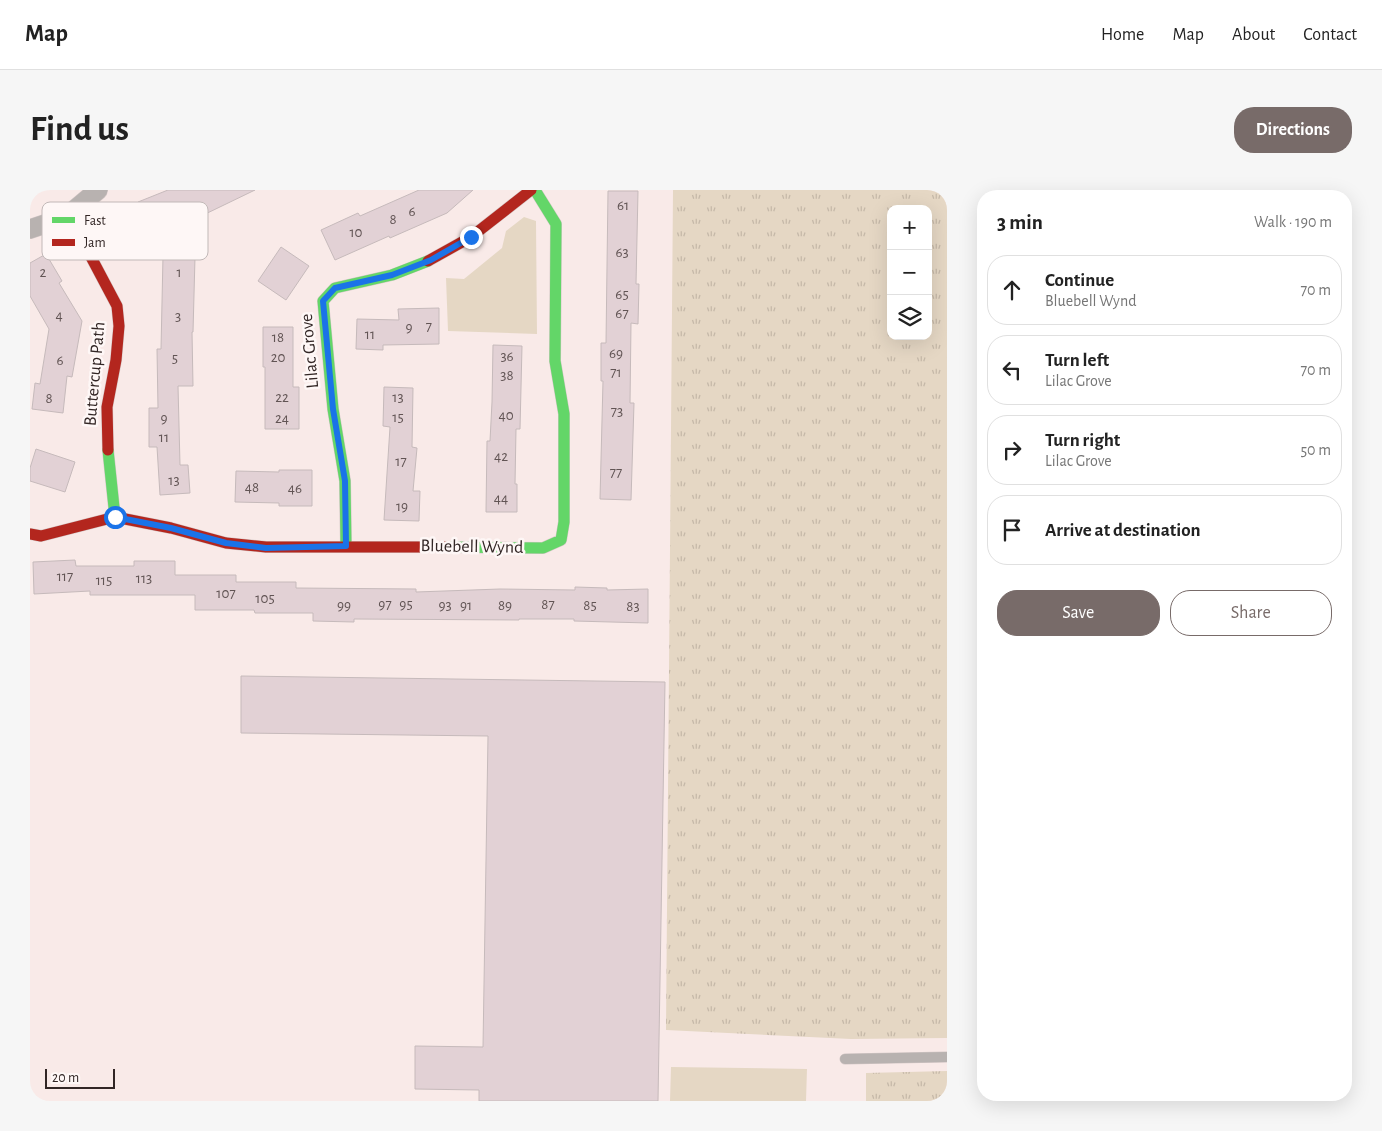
<!DOCTYPE html>
<html lang="en">
<head>
<meta charset="utf-8">
<style>
  :root { --surface:#fff; --page:#f6f6f6; --text:#222; --muted:#767676; --line:#e0e0e0; --accent:#786b69 }
  body { margin:0; font-family:"Alegreya Sans",sans-serif; background:var(--page); color:var(--text) }
  .controls { position:absolute; right:15px; top:15px; display:grid; overflow:hidden; border-radius:10px; box-shadow:0 5px 20px #0002 }
  .controls button { width:45px; height:45px; display:grid; place-items:center; padding:0; border:0; border-bottom:1px solid var(--line); background:var(--surface); color:var(--text); font:25px sans-serif }
  .scale { position:absolute; left:15px; bottom:12px; width:70px; box-sizing:border-box; padding-left:5px; border:2px solid #322625; border-top:0; font-size:14px; line-height:18px; white-space:nowrap; color:#322625; -webkit-text-stroke:4px #fef7f6; paint-order:stroke }
  .stop { position:absolute; width:15px; height:15px; margin:-11px; border:4px solid #1a73e8; border-radius:50%; background:#fff }
  .stop.end { background:#1a73e8; border-color:#fff; box-shadow:0 1px 5px #0008 }
  .list { margin:0; padding:0; list-style:none }
  h2 { display:flex; justify-content:space-between; align-items:center; height:65px; margin:0; padding:0 20px; font-size:21px }
  h2 small { font-size:16px; font-weight:400; color:var(--muted) }
  .list li { display:grid; grid-template-columns:32px 1fr auto; gap:15px; align-items:center; box-sizing:border-box; height:70px; margin:0 10px 10px; padding:0 10px; border:1px solid var(--line); border-radius:20px }
  .list b { display:block; font-size:19px; white-space:nowrap }
  .list p { margin:0; font-size:16px; white-space:nowrap; color:var(--muted) }
  .list em { font-size:16px; font-style:normal; color:var(--muted) }
  .actions { display:flex; gap:10px; padding:15px 20px }
  .actions a { flex:1; padding:11px 0; border:1px solid var(--accent); border-radius:20px; text-align:center; font-size:18px; color:var(--accent) }
  .actions .main { background:var(--accent); color:#fff }
  .icon { flex:none; width:28px; height:28px; fill:none; stroke:currentColor; stroke-width:2; stroke-linecap:round; stroke-linejoin:round }
  .map { position:relative; flex:none; width:917px; height:911px; overflow:hidden; border-radius:20px }
  header { display:flex; align-items:center; gap:30px; box-sizing:border-box; height:70px; padding:0 25px; background:var(--surface); border-bottom:1px solid var(--line) }
  header strong { font-size:24px }
  nav { display:flex; gap:28px; margin-inline-start:auto; font-size:18px }
  .intro { display:flex; align-items:center; justify-content:space-between; box-sizing:border-box; height:120px; padding:0 30px }
  h1 { margin:0; font-size:35px }
  .button { padding:12px 22px; border-radius:20px; background:var(--accent); color:#fff; font-size:18px; font-weight:700 }
  main { display:flex; gap:30px; padding:0 30px }
  aside { flex:1; background:var(--surface); border-radius:20px; box-shadow:0 5px 20px #0002 }
  .map>svg:first-child { display:block }
  .grass { fill:url(#grass-tufts); fill-rule:evenodd }
  .park { fill:#e5d7c4 }
  .building { fill:#e2d1d5; stroke:#c6babb }
  .lines { fill:none; stroke-linecap:round; stroke-linejoin:round }
  .lane-casing { stroke:#d4c8c7; stroke-width:11 }
  .street-casing { stroke:#d4c8c7; stroke-width:20 }
  .fast-casing { stroke:#d4c8c7; stroke-width:12 }
  .jam-casing { stroke:#d4c8c7; stroke-width:12 }
  .lane { stroke:#b8b2b0; stroke-width:10 }
  .street { stroke:#b8b2b0; stroke-width:19 }
  .fast { stroke:#63d668; stroke-width:11 }
  .jam { stroke:#b3261e; stroke-width:11 }
  .route { stroke:#1a73e8; stroke-width:6 }
  .labels { text-anchor:middle; dominant-baseline:central; stroke-width:5; stroke-linejoin:round; paint-order:stroke }
  .number-label { font-size:15px; fill:#615454 }
  .street-label { font-size:18px; fill:#322625; stroke:#fef7f6 }
  .key { fill:#fef7f6; stroke:#c1b8b7; stroke-width:1 }
  .key-label { font-size:14px; fill:#322625 }
</style>
</head>
<body>
<header>
<strong>Map</strong>
<nav><a>Home</a><a>Map</a><a>About</a><a>Contact</a></nav>
</header>
<div class="intro"><h1>Find us</h1><a class="button">Directions</a></div>
<main>
<div class="map">
<svg width="917" height="911" viewBox="0 0 917 911">
  <defs>
    <pattern id="grass-tufts" width="24" height="20" patternUnits="userSpaceOnUse" patternTransform="scale(1.25)"><rect width="24" height="20" fill="#e5d7c4"/><path d="M3 7l-1-3M5 7V3M7 7l1-3M15 17l-1-3M17 17v-4M19 17l1-3" fill="none" stroke="#c5b8a8"/></pattern>
  </defs>
  <rect width="100%" height="100%" fill="#f9eae8"/>
  <path class="grass" d="M643 0H917V848L821 849 636 840ZM861 19H898V146H861Z
    M917 881V911H836V883Z"/>
  <path class="park" d="M494 27 506 31 507 144 418 141 416 88 434 89 472 58 476 41Z
    M641 877 777 879 776 911H640Z"/>
  <path class="building" d="M138 0H225L165 29 162 23 126 38H119L108 12Z
    M389 0H443L417 23 360 48 359 46 305 70 291 40 328 23 330 26Z
    M578 1H608L606 94H609L608 134 601 133 600 213H604L601 310 570 309 573 191H571V153H576Z
    M251 57 279 76 256 110 228 91Z
    M16 64 32 91 29 93 52 131 42 187 37 186 33 223 2 219 5 193 10 194 19 139 0 106V73Z
    M133 66 165 67 163 142H162L163 196H148L150 275H158L160 303 130 305 127 257H119V218H128L127 159H131Z
    M409 118V154L353 155V160L326 159 327 129 369 130 368 119Z
    M233 137H263V197H269V239H235V177H233Z
    M463 155 492 156 490 239H486L485 294H487V322H456L457 251H460L462 212Z
    M354 197 383 198 382 257 387 258 383 301H390L389 331 354 330 360 237 353 236Z
    M6 259 45 272 35 302 0 291V278Z
    M249 280H282V316H249V313L205 312 206 281 249 282Z
    M45 370 46 376H104V371H145V385H206V392H266V398L386 399V402L470 399 545 400V397L577 398V400L618 399V433L544 431V429H489V430L324 429V432L283 431V423H225L224 420H165V405H60V401L4 404 3 372Z
    M211 486 635 492 628 911H449V900L385 899V856L453 857 458 546 211 543Z"/>
  <g class="lines">
    <g class="lane-casing">
      <path id="lane" d="M815 869 917 867"/>
    </g>
    <g class="street-casing">
      <path id="street" d="M0 39 36 27 68 0"/>
    </g>
    <g class="fast-casing">
      <path id="fast" d="M78 260 85 327
        M316 356 315 291 303 219 293 111 305 98 362 85 398 71
        M417 357 513 358 531 350 534 332V224L525 171 526 34 505 0"/>
    </g>
    <g class="jam-casing">
      <path id="jam" d="M36 27 52 50 87 116 89 136 86 170 77 217 78 260
        M398 71 441 47 501 0
        M0 344 11 346 85 327 141 338 196 353 236 357H417"/>
    </g>
    <use href="#lane" class="lane"/>
    <use href="#street" class="street"/>
    <use href="#fast" class="fast"/>
    <use href="#jam" class="jam"/>
  </g>
  <g class="lines">
    <path class="route" d="M85 327 141 338 196 353 236 358 316 356 315 291 303 219 293 111 305 98 362 85 401 70 441 47"/>
  </g>
  <g class="labels">
    <g class="number-label">
      <text x="593" y="15">61</text>
      <text x="382" y="21">6</text>
      <text x="363" y="29">8</text>
      <text x="326" y="42">10</text>
      <text x="592" y="62">63</text>
      <text x="13" y="82">2</text>
      <text x="149" y="82">1</text>
      <text x="592" y="104">65</text>
      <text x="592" y="123">67</text>
      <text x="29" y="125">4</text>
      <text x="148" y="126">3</text>
      <text x="399" y="136">7</text>
      <text x="379" y="137">9</text>
      <text x="340" y="144">11</text>
      <text x="248" y="147">18</text>
      <text x="586" y="163">69</text>
      <text x="477" y="166">36</text>
      <text x="248" y="167">20</text>
      <text x="145" y="168">5</text>
      <text x="30" y="170">6</text>
      <text x="586" y="182">71</text>
      <text x="477" y="185">38</text>
      <text x="252" y="207">22</text>
      <text x="368" y="207">13</text>
      <text x="19" y="208">8</text>
      <text x="587" y="221">73</text>
      <text x="476" y="225">40</text>
      <text x="368" y="227">15</text>
      <text x="134" y="228">9</text>
      <text x="252" y="228">24</text>
      <text x="134" y="247">11</text>
      <text x="471" y="266">42</text>
      <text x="371" y="271">17</text>
      <text x="586" y="282">77</text>
      <text x="144" y="290">13</text>
      <text x="222" y="297">48</text>
      <text x="265" y="298">46</text>
      <text x="471" y="308">44</text>
      <text x="372" y="316">19</text>
      <text x="35" y="386">117</text>
      <text x="114" y="388">113</text>
      <text x="74" y="390">115</text>
      <text x="196" y="403">107</text>
      <text x="235" y="408">105</text>
      <text x="355" y="414">97</text>
      <text x="376" y="414">95</text>
      <text x="518" y="414">87</text>
      <text x="314" y="415">99</text>
      <text x="415" y="415">93</text>
      <text x="436" y="415">91</text>
      <text x="475" y="415">89</text>
      <text x="560" y="415">85</text>
      <text x="603" y="416">83</text>
    </g>
    <g class="street-label">
      <text transform="translate(280 161) rotate(-95)">Lilac Grove</text>
      <text transform="translate(65 184) rotate(-85)">Buttercup Path</text>
      <text transform="translate(442 357) rotate(1)">Bluebell Wynd</text>
    </g>
  </g>
  <rect x="12" y="12" width="166" height="58" rx="8" class="key"/>
  <rect x="22" y="27" width="23" height="6" fill="#63d668"/>
  <rect x="22" y="49" width="23" height="7" fill="#b3261e"/>
  <g class="key-label">
    <text x="54" y="35">Fast</text>
    <text x="54" y="57">Jam</text>
  </g>
</svg>
<div class="controls">
<button>+</button>
<button>−</button>
<button><svg class="icon" aria-label="layers" viewBox="0 0 24 24"><path d="M12 4l9 5-9 5-9-5zM3 14l9 5 9-5"/></svg></button>
</div>
<div class="scale">20 m</div>
<div class="stop" style="left:85px;top:327px"></div>
<div class="stop end" style="left:441px;top:47px"></div>
</div>
<aside>
<h2>3 min<small>Walk · 190 m</small></h2>
<ul class="list">
<li><svg class="icon" aria-label="ahead" viewBox="0 0 24 24"><path d="M12 20V5M6 11l6-6 6 6"/></svg><div><b>Continue</b><p>Bluebell Wynd</p></div><em>70 m</em></li>
<li><svg class="icon" aria-label="left" viewBox="0 0 24 24"><path d="M17 20v-9H6M10 6l-5 5 5 5"/></svg><div><b>Turn left</b><p>Lilac Grove</p></div><em>70 m</em></li>
<li><svg class="icon" aria-label="right" viewBox="0 0 24 24"><path d="M7 20v-9h11M14 6l5 5-5 5"/></svg><div><b>Turn right</b><p>Lilac Grove</p></div><em>50 m</em></li>
<li><svg class="icon" aria-label="arrive" viewBox="0 0 24 24"><path d="M6 21V4h12l-3 4 3 4H6"/></svg><div><b>Arrive at destination</b></div></li>
</ul>
<div class="actions"><a class="main">Save</a><a>Share</a></div>
</aside>
</main>
</body>
</html>
